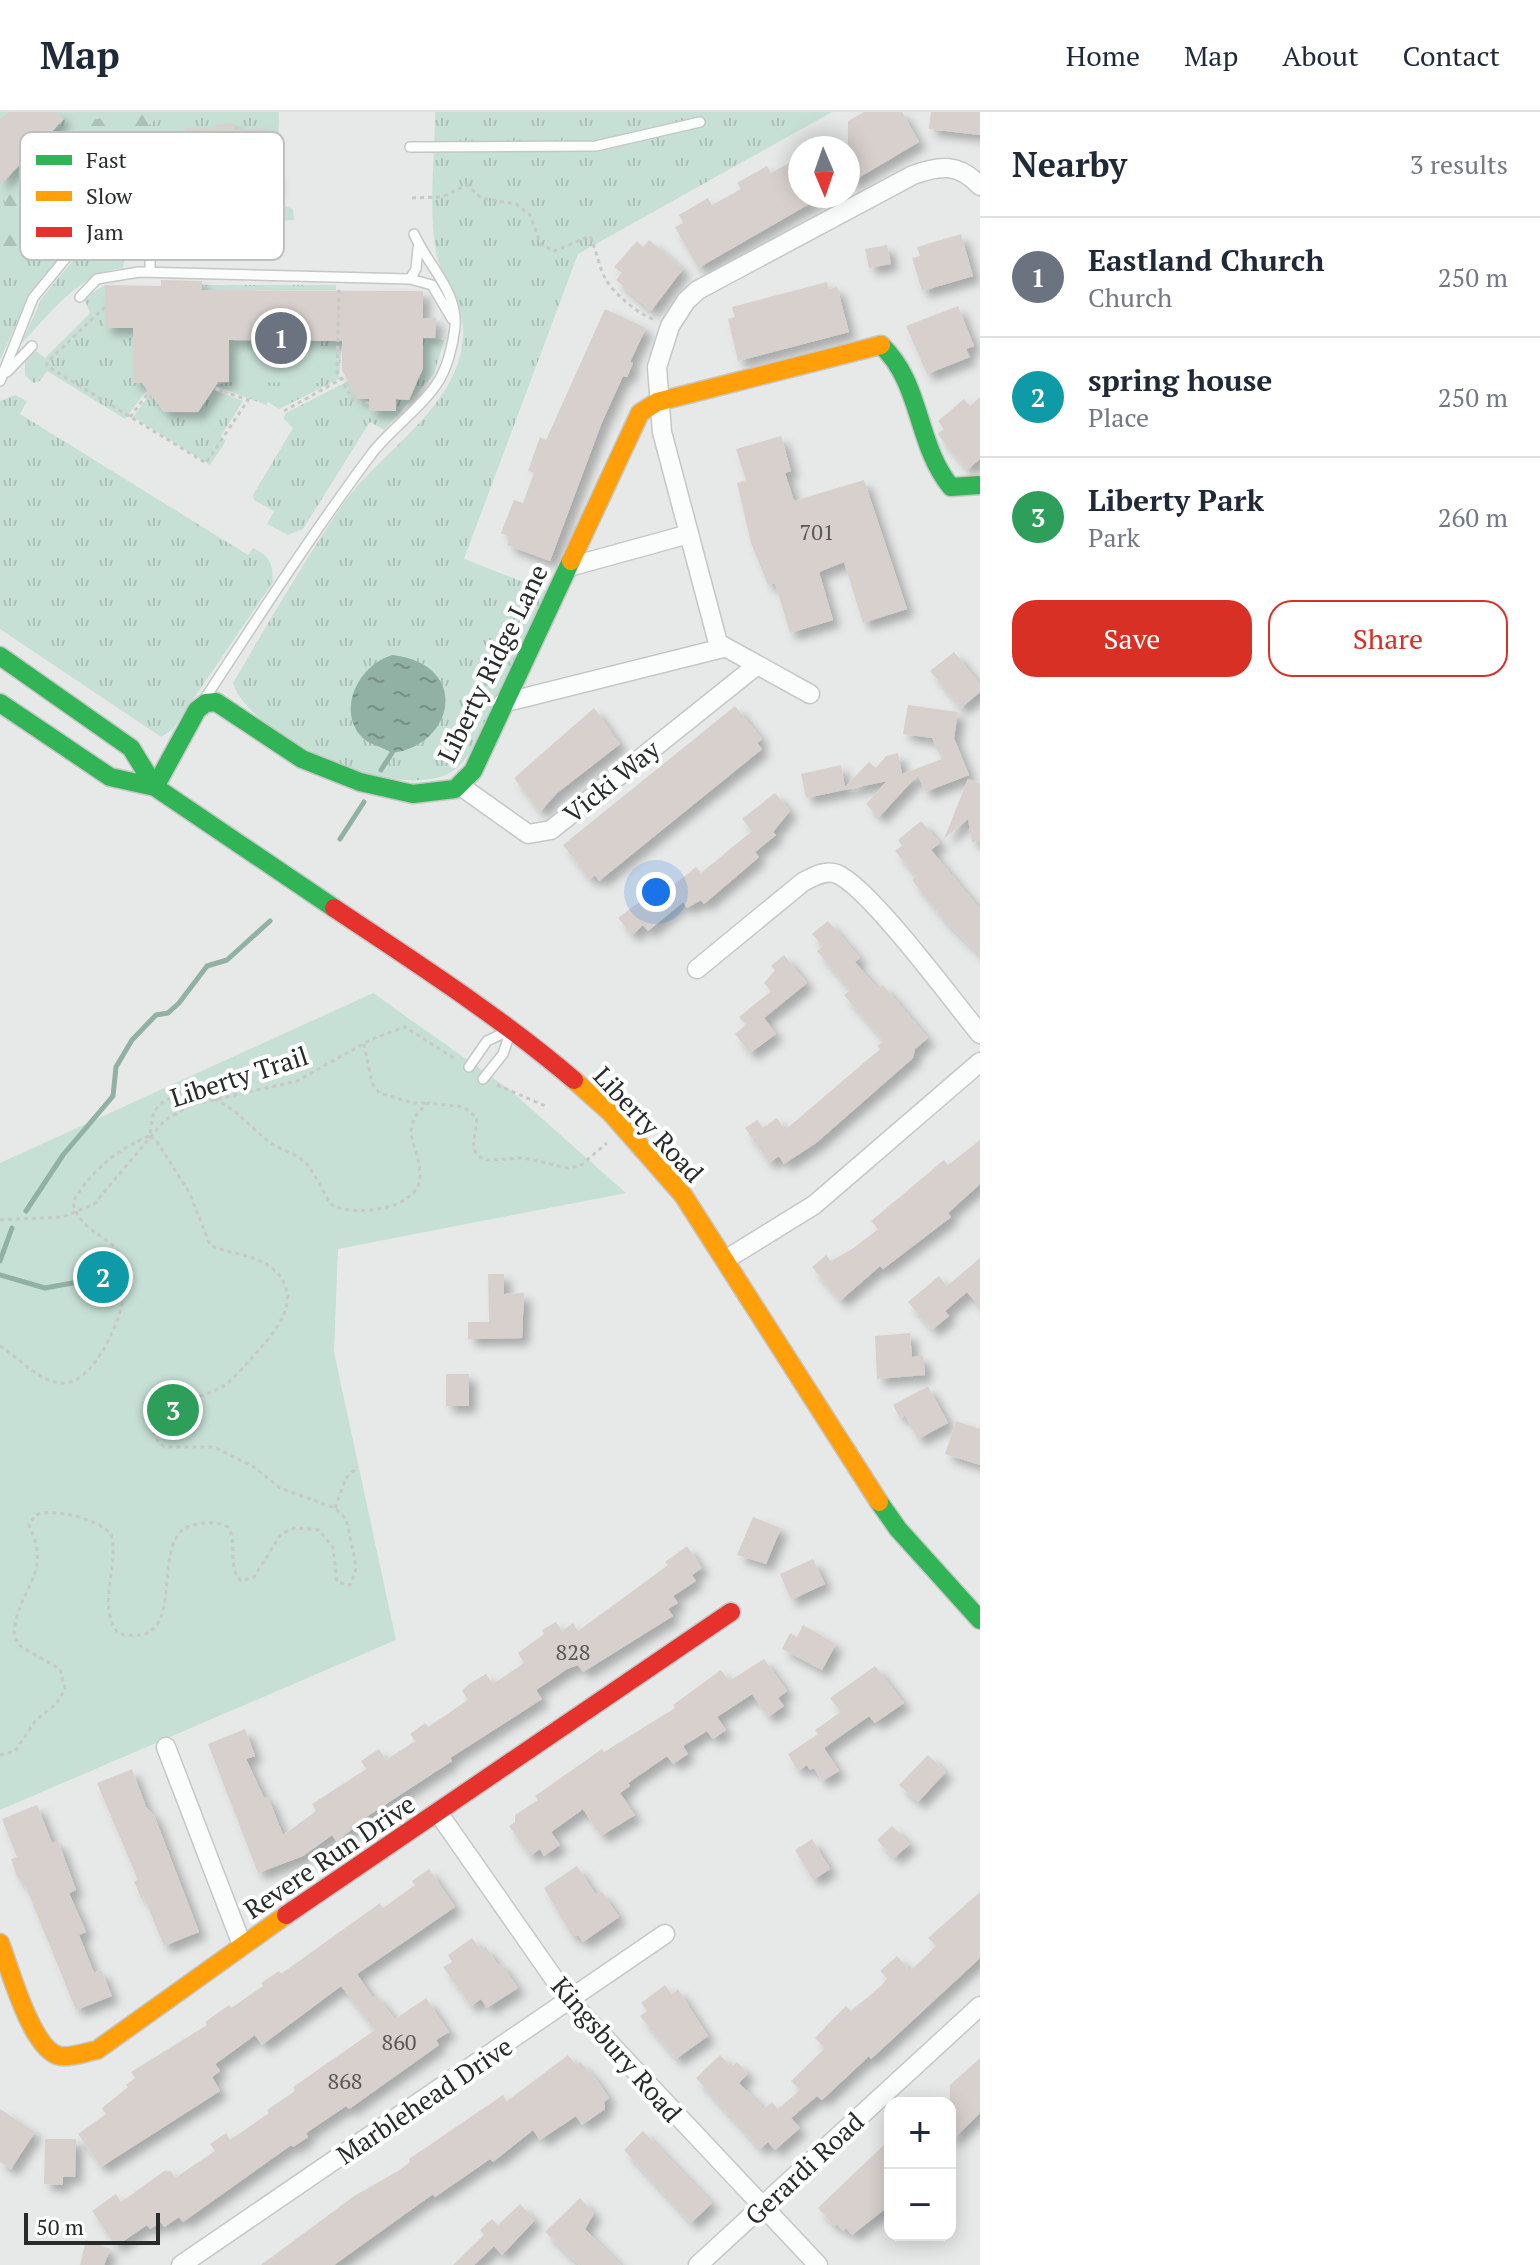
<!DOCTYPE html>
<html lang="en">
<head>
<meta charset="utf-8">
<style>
  :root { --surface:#fff; --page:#f6f6f7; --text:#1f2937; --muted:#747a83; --line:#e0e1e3; --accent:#d93025 }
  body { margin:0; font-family:"PT Serif",serif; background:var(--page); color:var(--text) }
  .controls { position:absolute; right:24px; bottom:24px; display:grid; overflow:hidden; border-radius:16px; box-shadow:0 4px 20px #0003 }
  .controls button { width:72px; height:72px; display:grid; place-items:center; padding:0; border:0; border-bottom:2px solid var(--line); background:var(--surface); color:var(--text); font:40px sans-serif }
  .compass { position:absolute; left:788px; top:24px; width:72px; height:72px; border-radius:50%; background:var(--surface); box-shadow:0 4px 20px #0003; rotate:178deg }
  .scale { position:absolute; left:24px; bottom:20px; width:136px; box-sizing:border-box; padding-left:8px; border:4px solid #292b2a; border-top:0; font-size:22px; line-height:28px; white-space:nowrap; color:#292b2a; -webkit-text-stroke:6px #fff; paint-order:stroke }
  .you { position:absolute; left:656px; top:780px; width:28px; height:28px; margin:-20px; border:6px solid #fff; border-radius:50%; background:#1a73e8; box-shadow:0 0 0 12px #1a73e833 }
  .badge { display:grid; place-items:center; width:52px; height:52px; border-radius:50%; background:var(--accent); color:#fff; font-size:26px; font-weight:700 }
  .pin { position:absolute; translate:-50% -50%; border:4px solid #fff; box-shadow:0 2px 8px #0006 }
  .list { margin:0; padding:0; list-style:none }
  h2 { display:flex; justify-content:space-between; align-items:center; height:104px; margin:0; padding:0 32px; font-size:34px }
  h2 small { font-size:26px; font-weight:400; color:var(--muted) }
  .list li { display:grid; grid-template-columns:52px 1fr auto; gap:24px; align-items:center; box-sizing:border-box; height:120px; padding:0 32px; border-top:2px solid var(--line) }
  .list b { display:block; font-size:30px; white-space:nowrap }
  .list p { margin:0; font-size:26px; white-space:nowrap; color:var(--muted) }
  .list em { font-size:26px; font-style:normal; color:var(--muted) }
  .actions { display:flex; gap:16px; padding:24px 32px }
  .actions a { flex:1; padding:18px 0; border:2px solid var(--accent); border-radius:24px; text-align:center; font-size:28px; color:var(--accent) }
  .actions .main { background:var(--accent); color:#fff }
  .map { position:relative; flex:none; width:980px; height:2153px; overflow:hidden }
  header { display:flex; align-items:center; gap:48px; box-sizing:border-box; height:112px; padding:0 40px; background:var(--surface); border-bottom:2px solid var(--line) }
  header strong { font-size:38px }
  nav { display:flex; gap:44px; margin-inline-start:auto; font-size:28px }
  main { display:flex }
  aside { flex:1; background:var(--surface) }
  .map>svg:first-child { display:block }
  .grass { fill:url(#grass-tufts) }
  .forest { fill:url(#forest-firs) }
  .green { fill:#c7e0d6 }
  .water { fill:url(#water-ripples) }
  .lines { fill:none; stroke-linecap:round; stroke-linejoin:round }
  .stream { stroke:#90b1a4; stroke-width:5 }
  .building { fill:#d8d0cc; filter:url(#shadow) }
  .lane-casing { stroke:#c5c7c6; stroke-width:12 }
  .street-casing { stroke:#c5c7c6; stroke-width:21 }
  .fast-casing { stroke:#c5c7c6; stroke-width:21 }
  .slow-casing { stroke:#c5c7c6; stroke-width:21 }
  .jam-casing { stroke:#c5c7c6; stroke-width:21 }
  .path { stroke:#c7c8c7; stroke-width:3; stroke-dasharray:4 4; stroke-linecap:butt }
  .lane { stroke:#fbfcfc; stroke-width:9 }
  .street { stroke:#fbfcfc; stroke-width:18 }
  .fast { stroke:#30b455; stroke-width:18 }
  .slow { stroke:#ff9f0a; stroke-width:18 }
  .jam { stroke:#e5322d; stroke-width:18 }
  .labels { text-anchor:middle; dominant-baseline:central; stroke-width:8; stroke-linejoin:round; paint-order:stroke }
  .number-label { font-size:22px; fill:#585755 }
  .street-label { font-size:26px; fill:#292b2a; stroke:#fff }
  .key { fill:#fff; stroke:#bfbfbf; stroke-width:2 }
  .key-label { font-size:22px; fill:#292b2a }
</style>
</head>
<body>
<header>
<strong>Map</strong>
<nav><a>Home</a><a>Map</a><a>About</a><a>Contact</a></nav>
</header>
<main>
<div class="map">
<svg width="980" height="2153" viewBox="0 0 980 2153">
  <defs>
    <pattern id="grass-tufts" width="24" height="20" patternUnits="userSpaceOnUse" patternTransform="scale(2)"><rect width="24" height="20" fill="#c7e0d6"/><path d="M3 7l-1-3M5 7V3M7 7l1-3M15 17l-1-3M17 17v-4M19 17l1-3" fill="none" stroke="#abc0b8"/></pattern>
    <pattern id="forest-firs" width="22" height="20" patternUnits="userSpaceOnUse" patternTransform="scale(2)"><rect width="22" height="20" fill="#c7e0d6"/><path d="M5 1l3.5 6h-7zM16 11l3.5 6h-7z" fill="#abc0b8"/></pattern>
    <pattern id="water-ripples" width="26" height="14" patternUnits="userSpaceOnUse" patternTransform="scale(2)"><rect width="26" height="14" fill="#90b1a4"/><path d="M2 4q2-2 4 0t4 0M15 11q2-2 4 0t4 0" fill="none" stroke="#769086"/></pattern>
    <filter id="shadow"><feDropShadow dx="7" dy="7" stdDeviation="4" flood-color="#0004"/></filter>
  </defs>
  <rect width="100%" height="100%" fill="#e7e9e8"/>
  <path class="grass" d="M0 0H279L277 91 293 97 294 108 276 109 277 94 131 95 130 118 62 141 25 193 0 248Z
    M435 0H832L578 142 464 447 549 480C528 526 492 621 459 654 412 700 249 625 233 571 268 511 303 451 341 395 377 342 459 296 463 225 465 191 442 171 436 140 428 95 435 45 435 0Z
    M127 130 123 156C81 159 49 203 21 232L42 186 76 145Z
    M105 173V215L133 216 147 271V278L125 307 47 259 40 269 33 271 25 263V249L36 239 45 246 90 201 84 186Z
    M202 173H336V178H202Z
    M423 226 444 228 434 262 384 318 370 310 303 417 288 423 267 412 274 399 254 388 253 383 293 316 283 306 286 301 348 269 357 286 409 287 423 256Z
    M229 228 342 229 339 267 279 297 268 290 266 293 214 273 229 270Z
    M213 278 243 289 221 324 226 329 210 353 133 305 150 282 164 300 197 301Z
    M15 283 27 289 20 302 248 443 253 436C270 444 273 451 273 470L173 617 161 625 0 517V289Z"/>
  <path class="forest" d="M110 0H164L66 86 0 158V98L6 92 0 81V59L9 54 25 74 37 70 46 50 80 28 89 9 110 4Z"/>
  <path class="green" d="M229 228 320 229V271L229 270Z
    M373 881 510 978 626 1081 338 1137 334 1240 396 1528 0 1698V1051Z"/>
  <path class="water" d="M393 543C471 553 455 633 392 641 382 634 367 633 360 623 337 594 361 551 393 543Z"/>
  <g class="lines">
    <path class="stream" d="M381 658 392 641
      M340 727 364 690
      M26 1099 63 1043 113 984 116 955 132 928 156 903 168 901 179 891 207 854 227 848 270 809
      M0 1149 12 1116
      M0 1163 45 1176 100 1166"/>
  </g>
  <path class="building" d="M8 0H56L64 7 0 73V8Z
    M864 0H902L919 30 848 72V9Z
    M931 0H980V23L929 17Z
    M215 12H235L234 17H267L266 61H274V79H266V85H185V78H177V60H185V16L215 17Z
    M800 45V84H823L698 156 675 115 683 111 679 103 708 86 712 93 741 77 737 71 767 54 771 61Z
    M961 122 973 164 922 179 912 146 920 144 917 135Z
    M649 128 683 157 651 199 616 168 622 161 614 155 637 129 643 135Z
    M887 133 891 152 869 156 865 137Z
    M161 168 202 169V178L423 179V206H436L435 226H423V256L409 288 396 287V299H369V287H357L342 258V229L229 228V270H218L198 300H164L142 271H133V216H105V173L161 174Z
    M827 170 829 177 837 175 849 220 738 249 728 207 735 205 732 195Z
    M958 194 974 234 966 237 970 245 927 262 906 214Z
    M605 197 646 216 630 250 633 251 627 265 623 264 602 310 550 449 507 433 510 425 501 421 514 388 523 391 534 361 528 359 540 325 546 328Z
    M980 285V347L967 358 940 325 938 321 944 317 938 309 964 287 970 294Z
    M781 324 791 359 785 361 794 389 864 368 907 497 863 511 844 450 819 460 833 508 790 521 775 471 768 473 751 431 737 371 746 368 736 337Z
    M954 540 980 572V580L961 596 930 559Z
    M908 593 958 600 954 626 969 663 925 680 918 663 879 705 866 692 887 669 806 686 801 662 841 653 845 675 869 650 876 656 886 644 898 641 902 662 942 647 932 626 903 622Z
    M735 594 762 627 757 631 762 637 599 769 595 763 590 768 563 733Z
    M594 596 620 632 557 681 540 700 514 666Z
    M968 667 980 672V730H972L968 707 944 727Z
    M775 681 790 699 773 720 776 723 755 740 759 745 704 792 701 788 687 796 683 790 648 819 643 813 632 823 618 806 651 781 656 787 696 755 701 761 752 719 742 707Z
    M921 709 940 731 931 738 980 797V843L944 808 912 768 916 764 895 739 902 734 898 728Z
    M828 809 860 846 855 850 878 877 883 873 928 926 915 937 913 946 816 1031 784 1052 779 1044 769 1051 745 1016 757 1008 763 1016 777 1006 785 1018 880 937 877 934 884 929 844 883 850 878 817 839 823 834 812 822Z
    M784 843 807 871 764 906 776 922 750 941 735 922 746 913 739 905 771 879 764 871 775 858 771 854Z
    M980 1028V1072L948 1101 951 1105 883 1157 880 1154 840 1189 812 1155 826 1143 831 1149 852 1137 878 1117 871 1109 944 1048 948 1053Z
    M980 1146V1195L967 1180 945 1199 949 1204 932 1218 908 1190 939 1164 947 1174Z
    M488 1162H504V1182L524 1181 522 1226 468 1227V1210H489Z
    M910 1221 912 1245 923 1244 925 1263 877 1267 875 1224Z
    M446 1262H469V1294H446Z
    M928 1274 948 1311 918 1327 905 1303 900 1306 893 1293Z
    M956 1309 980 1317V1353L945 1342Z
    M753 1405 781 1416 766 1452 737 1443Z
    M687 1434 702 1456 692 1463 696 1469 673 1484 678 1491 668 1497 673 1504 583 1560 578 1553 567 1557 536 1578 542 1587 450 1646 452 1649 363 1707 337 1730 332 1723 303 1744 258 1761 208 1632 245 1617 255 1644 246 1647 264 1686 268 1685 283 1723 316 1699 312 1692 366 1657 361 1649 379 1637 386 1648 415 1629 410 1622 425 1611 428 1615 468 1588 462 1579 469 1572 486 1562 493 1572 524 1551 518 1541 544 1522 542 1518 556 1510 562 1519 573 1511 578 1519 668 1453 665 1450Z
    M813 1447 825 1472 791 1488 780 1462Z
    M803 1513 836 1532 822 1558 782 1537 790 1521 797 1525Z
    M764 1547 787 1579 778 1586 784 1594 768 1605 752 1582 717 1605 726 1618 713 1627 707 1619 683 1634 688 1642 673 1652 667 1644 628 1671 630 1674 620 1681 635 1703 601 1724 583 1697 551 1720 560 1733 544 1744 540 1737 530 1744 509 1714 515 1710V1703L538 1688 535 1684 602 1637 604 1640 675 1596 673 1593 721 1558 729 1569Z
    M875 1554 904 1591 875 1611 869 1604 824 1636 839 1659 822 1669 814 1656 810 1658 807 1653 798 1659 788 1642 818 1622 815 1618 841 1600 830 1586Z
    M928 1643 946 1660 918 1690 899 1673Z
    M132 1657 146 1695 154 1703 199 1820 164 1834 144 1785 141 1786 134 1769 138 1768 97 1671Z
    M37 1693 52 1731 58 1729 76 1778 69 1781 86 1820 79 1823 94 1861 101 1858 112 1884 76 1898 25 1773 17 1765 11 1747 17 1745 2 1707Z
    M892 1714 910 1732 894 1746 877 1728Z
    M812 1727 830 1757 813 1768 795 1738Z
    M577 1754 596 1783 602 1780 619 1805 583 1830 579 1824H572L544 1776Z
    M429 1757 455 1795 357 1862 373 1886 376 1883 395 1907 426 1886 449 1920 436 1928 439 1933 349 1997 346 1994 306 2021 308 2025 293 2035 291 2033 183 2110 179 2105 164 2115 161 2110 150 2117 147 2113 116 2134 92 2099 116 2082 121 2090 164 2059H171L175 2066 215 2039 210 2032 226 2021 230 2028 269 2001 267 1998 295 1979 293 1975 375 1918 341 1874 262 1933 255 1923 225 1945 215 1952 220 1959 212 1965 220 1979 101 2055 78 2022 106 2002 102 1996 128 1975 126 1973 135 1966 131 1960 207 1913 205 1910 229 1893 231 1896 263 1874 261 1871 279 1859 281 1862 380 1791 383 1796 415 1773 412 1769Z
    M980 1780V1846L871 1947 869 1944 822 1988 817 1984 791 2006 800 2016 775 2038 768 2030 760 2037 696 1966 720 1943 731 1955 737 1950 748 1962 739 1971 764 1997 772 1990 778 1997 800 1978 791 1969 825 1936 815 1926 830 1910 846 1894 851 1899 882 1873 887 1866 880 1859 897 1844 910 1859 936 1834 928 1826Z
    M472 1826 481 1838 486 1835 498 1853 501 1851 518 1876 487 1896 481 1887 471 1894 443 1855 452 1850 448 1843Z
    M665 1873 672 1882 678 1877 708 1924 676 1947 640 1904 647 1899 641 1891Z
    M568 1943 576 1953 580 1950 596 1967 609 1986 604 1990 605 1997 582 2013 576 2004 540 2028 533 2018 493 2050 490 2047 435 2085 433 2082 334 2153H261L354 2084 398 2059 410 2050 409 2047 503 1983 507 1989Z
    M980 1946V2001L950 2030V1973Z
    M0 1997 35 2020 11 2057 0 2050Z
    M643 2019 712 2091 691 2111 624 2038Z
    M45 2027H76L75 2065H63V2073L44 2072Z
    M890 2027V2074L884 2080 890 2093 852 2123 846 2116 843 2119 837 2112 834 2114 818 2096Z
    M580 2086 594 2101 585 2117 621 2153H579L545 2120Z
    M520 2092 535 2108 502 2143 494 2134 474 2153H453L484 2123 480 2118 492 2107 498 2113Z
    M86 2128 110 2137 104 2153H80Z"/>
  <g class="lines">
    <g class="lane-casing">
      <path id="lane" d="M410 35 596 34 700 10
        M150 159V123
        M410 167 416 157 418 136
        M80 185 97 167 139 160 410 167 432 173 452 207
        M7 260 32 234
        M0 269 33 186 70 141 93 129 143 123
        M204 588C259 504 313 420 373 340 392 316 419 298 436 273 447 258 453 233 455 215 458 179 428 154 414 122
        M469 955 487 929 508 919
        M483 967 503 942 510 921"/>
    </g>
    <g class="street-casing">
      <path id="street" d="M569 455 689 422
        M810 582 718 531 662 320 657 255 670 214 686 189 698 178 913 63C940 53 959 51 980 74
        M503 591 723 536
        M459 673 528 722 551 718 756 554
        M697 857 803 770C813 765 826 757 837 762 869 775 953 889 980 922
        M725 1148 814 1093 980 950
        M166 1635 242 1833
        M439 1702 569 1888 818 2153
        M181 2153 665 1822
        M698 2153 980 1894"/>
    </g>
    <g class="fast-casing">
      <path id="fast" d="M881 233C922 271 916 333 951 375L980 373
        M0 544 131 636 155 675
        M0 591 110 665 155 675 334 796
        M155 675 197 598 206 591 216 590 302 647 360 670 413 682 455 677 473 659 571 449
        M879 1390 898 1417 980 1508"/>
    </g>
    <g class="slow-casing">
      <path id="slow" d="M571 449 640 301 657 290 881 233
        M574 968 611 1001 683 1083 879 1390
        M0 1831C10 1857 32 1939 60 1944 71 1946 86 1940 97 1938L286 1803"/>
    </g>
    <g class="jam-casing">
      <path id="jam" d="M334 796C416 851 499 904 574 968
        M286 1803 731 1500"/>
    </g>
    <path class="path" d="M412 86 442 85 467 73 481 86 516 92 530 103 541 133 554 139 590 124C596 137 599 155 605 166 612 180 638 202 653 207
      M339 178 337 260 354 290 369 291
      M105 195 47 250V254L206 351 248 288 214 276
      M284 299 345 265
      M130 305 149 280
      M364 932 372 971 379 981 414 991H428
      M497 973 548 995
      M0 1108 63 1105 94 1092 165 1008 191 993 297 969 372 927 405 915 457 948
      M0 1234C18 1245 40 1271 63 1271 100 1272 136 1178 124 1149 113 1123 78 1120 73 1090 89 1061 119 1035 150 1024 152 1006 152 992 172 986 218 973 237 1004 268 1029 279 1038 295 1040 306 1051 316 1062 322 1080 332 1093 354 1105 420 1098 420 1064 421 1034 395 1019 428 991L464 995 477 1006 473 1036 478 1044 487 1048 524 1046 567 1056 580 1054 607 1031
      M335 1396 346 1366 358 1355
      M0 1643 15 1639 36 1608 56 1592 65 1577 60 1557 20 1534 14 1524C15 1478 54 1464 29 1414L35 1403C55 1396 96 1406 111 1422 120 1454 96 1492 118 1521 198 1543 140 1418 198 1412 208 1410 219 1410 228 1415 239 1433 226 1453 241 1469L254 1465 281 1422 295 1416 319 1418 333 1436 337 1470 350 1473 356 1457 354 1443 346 1407 335 1396 280 1376 254 1355 214 1335H164L154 1324C155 1315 157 1308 164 1302 178 1289 203 1285 220 1276 232 1270 242 1256 252 1246 273 1222 307 1187 273 1157 254 1141 230 1143 210 1133L189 1080 158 1031 150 1024"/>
    <use href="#lane" class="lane"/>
    <use href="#street" class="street"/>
    <use href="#fast" class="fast"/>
    <use href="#slow" class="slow"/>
    <use href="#jam" class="jam"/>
  </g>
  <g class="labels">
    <g class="number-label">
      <text x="817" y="419">701</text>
      <text x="573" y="1539">828</text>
      <text x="399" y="1929">860</text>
      <text x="345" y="1968">868</text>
    </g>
    <g class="street-label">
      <text transform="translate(492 551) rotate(-64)">Liberty Ridge Lane</text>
      <text transform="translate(611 669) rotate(-39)">Vicki Way</text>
      <text transform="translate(239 964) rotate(-18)">Liberty Trail</text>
      <text transform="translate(649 1012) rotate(47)">Liberty Road</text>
      <text transform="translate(329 1744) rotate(-34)">Revere Run Drive</text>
      <text transform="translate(617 1937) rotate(49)">Kingsbury Road</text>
      <text transform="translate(424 1988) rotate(-34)">Marblehead Drive</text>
      <text transform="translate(804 2056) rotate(-43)">Gerardi Road</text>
    </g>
  </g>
  <rect x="20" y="20" width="264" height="128" rx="12" class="key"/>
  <rect x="36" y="43" width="36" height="10" fill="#30b455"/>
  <rect x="36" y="79" width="36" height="10" fill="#ff9f0a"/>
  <rect x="36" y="115" width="36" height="10" fill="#e5322d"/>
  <g class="key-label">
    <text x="86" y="56">Fast</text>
    <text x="86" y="92">Slow</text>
    <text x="86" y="128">Jam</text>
  </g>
</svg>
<div class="controls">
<button>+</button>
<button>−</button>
</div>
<svg class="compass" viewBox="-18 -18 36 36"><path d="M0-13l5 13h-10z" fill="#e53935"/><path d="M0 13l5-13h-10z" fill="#747a83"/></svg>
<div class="scale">50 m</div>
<div class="you"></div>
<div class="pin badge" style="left:281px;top:226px;background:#6b7280">1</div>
<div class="pin badge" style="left:103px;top:1165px;background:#0f9aa8">2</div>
<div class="pin badge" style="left:173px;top:1298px;background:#2e9e5b">3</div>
</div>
<aside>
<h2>Nearby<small>3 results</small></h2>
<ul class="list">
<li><span class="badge" style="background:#6b7280">1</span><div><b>Eastland Church</b><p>Church</p></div><em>250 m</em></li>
<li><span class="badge" style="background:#0f9aa8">2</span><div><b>spring house</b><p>Place</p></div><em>250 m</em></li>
<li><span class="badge" style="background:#2e9e5b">3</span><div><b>Liberty Park</b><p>Park</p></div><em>260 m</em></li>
</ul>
<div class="actions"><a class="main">Save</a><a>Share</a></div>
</aside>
</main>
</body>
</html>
